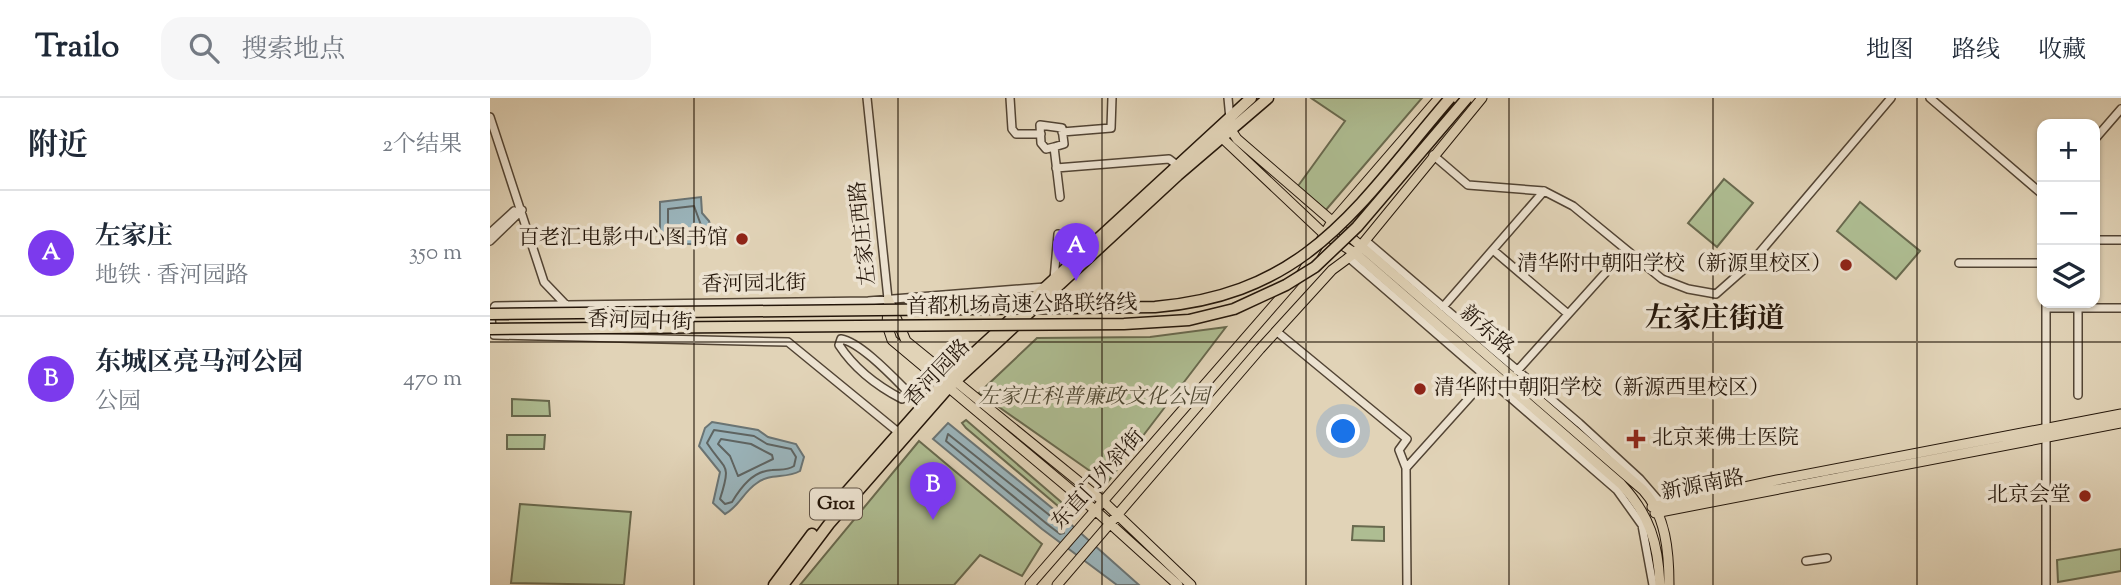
<!DOCTYPE html>
<html lang="zh">
<head>
<meta charset="utf-8">
<style>
  :root { --surface:#fff; --page:#f6f6f7; --text:#1f2937; --muted:#747a83; --line:#e0e1e3; --accent:#7c3aed }
  body { margin:0; font-family:"Sorts Mill Goudy","Noto Serif SC",serif; background:var(--page); color:var(--text) }
  .controls { position:absolute; right:21px; top:21px; display:grid; overflow:hidden; border-radius:14px; box-shadow:0 2px 5px #0004 }
  .controls button { width:63px; height:63px; display:grid; place-items:center; padding:0; border:0; border-bottom:2px solid var(--line); background:var(--surface); color:var(--text); font:35px sans-serif }
  .you { position:absolute; left:854px; top:334px; width:24px; height:24px; margin:-18px; border:5px solid #fff; border-radius:50%; background:#1a73e8; box-shadow:0 0 0 10px #1a73e833 }
  .badge { display:grid; place-items:center; width:46px; height:46px; border-radius:50%; background:var(--accent); color:#fff; font-size:23px; font-weight:700 }
  .pin { position:absolute; translate:-50% -58px; filter:drop-shadow(0 2px 4px #0008) }
  .pin::after { content:''; position:absolute; top:37px; width:24px; height:21px; background:inherit; clip-path:polygon(0 0,100% 0,50% 100%) }
  .list { margin:0; padding:0; list-style:none }
  h2 { display:flex; justify-content:space-between; align-items:center; height:91px; margin:0; padding:0 28px; font-size:30px }
  h2 small { font-size:23px; font-weight:400; color:var(--muted) }
  .list li { display:grid; grid-template-columns:46px 1fr auto; gap:21px; align-items:center; box-sizing:border-box; height:126px; padding:0 28px; border-top:2px solid var(--line) }
  .list b { display:block; font-size:26px; white-space:nowrap }
  .list p { margin:0; font-size:23px; white-space:nowrap; color:var(--muted) }
  .list em { font-size:23px; font-style:normal; color:var(--muted) }
  .icon { flex:none; width:38px; height:38px; fill:none; stroke:currentColor; stroke-width:2; stroke-linecap:round; stroke-linejoin:round }
  .map { position:relative; flex:none; width:1631px; height:487px; overflow:hidden }
  header { display:flex; align-items:center; gap:42px; box-sizing:border-box; height:98px; padding:0 35px; background:var(--surface); border-bottom:2px solid var(--line) }
  header strong { font-size:33px }
  nav { display:flex; gap:38px; margin-inline-start:auto; font-size:24px }
  .search { width:490px; height:63px; background:var(--page); display:flex; align-items:center; gap:18px; box-sizing:border-box; padding:0 24px; border-radius:21px; color:var(--muted); font-size:26px }
  main { display:flex }
  aside { flex:1; background:var(--surface) }
  .map>svg:first-child { display:block }
  .green { fill:#aebd92; stroke:#68694e; stroke-width:2 }
  .water { fill:#9ab4bb; stroke:#6a7474; stroke-width:2 }
  .pier { fill:#e1d3b7 }
  .lines { fill:none; stroke-linecap:round; stroke-linejoin:round }
  .shore { stroke:#5e6462; stroke-width:2 }
  .minor-casing { stroke:#524434; stroke-width:10 }
  .major-casing { stroke:#231509; stroke-width:11 }
  .highway-casing { stroke:#231509; stroke-width:13 }
  .minor { stroke:#ece2d0; stroke-width:7 }
  .major { stroke:#e1d3b7; stroke-width:9 }
  .highway { stroke:#e1d3b7; stroke-width:10 }
  .highway-bridge-casing { stroke:#231509; stroke-width:13; stroke-linecap:butt }
  .highway-bridge { stroke:#e1d3b7; stroke-width:10 }
  .grid { fill:none; stroke:#231509; stroke-width:2; stroke-opacity:0.55 }
  .poi-dot { fill:#8f2418; stroke:#ece2d0; stroke-width:2.5 }
  .labels { text-anchor:middle; dominant-baseline:central; stroke-width:7; stroke-linejoin:round; paint-order:stroke }
  .shield { fill:#ece2d0; stroke:#5f5245; stroke-width:2 }
  .shield-label { font-size:19px; font-weight:bold; fill:#231509 }
  .street-label { font-size:21px; fill:#231509; stroke:#ece2d0 }
  .poi-label { font-size:21px; fill:#231509; stroke:#ece2d0; text-anchor:end }
  .park-label { font-size:21px; font-style:italic; fill:#4d4732; stroke:#ece2d0 }
  .district-label { font-size:28px; font-weight:bold; fill:#231509; stroke:#ece2d0 }
</style>
</head>
<body>
<header>
<strong>Trailo</strong>
<div class="search"><svg class="icon" aria-label="search" viewBox="0 0 24 24"><circle cx="10" cy="10" r="6"/><path d="M15 15l6 6"/></svg>搜索地点</div>
<nav><a>地图</a><a>路线</a><a>收藏</a></nav>
</header>
<main>
<aside>
<h2>附近<small>2个结果</small></h2>
<ul class="list">
<li><span class="badge">A</span><div><b>左家庄</b><p>地铁 · 香河园路</p></div><em>350 m</em></li>
<li><span class="badge">B</span><div><b>东城区亮马河公园</b><p>公园</p></div><em>470 m</em></li>
</ul>
</aside>
<div class="map">
<svg width="1631" height="487" viewBox="0 0 1631 487">
  <rect width="100%" height="100%" fill="#e1d3b7"/>
  <filter id="stains"><feTurbulence type="fractalNoise" baseFrequency=".00286" numOctaves="4"/><feColorMatrix values="0 0 0 0 .2 0 0 0 0 .09 0 0 0 0 .02 0 0 0 .5 -.17"/></filter>
  <radialGradient id="worn" r=".72"><stop offset=".6" stop-color="#630" stop-opacity="0"/><stop offset="1" stop-color="#630" stop-opacity=".3"/></radialGradient>
  <path class="green" d="M821 0H932L835 113 808 88 855 23Z
    M1234 81 1263 105 1227 149 1198 125Z
    M1370 104 1430 153 1406 181 1347 133Z
    M736 229 617 385 489 295 547 240 660 239Z
    M22 301 59 303 60 318H22Z
    M476 322 577 409 575 414 476 330 472 325Z
    M17 337H55L54 351H17Z
    M429 343 552 446 532 478 490 457 464 487H310Z
    M30 406 141 414 134 487 21 485Z
    M863 428 894 429V443L862 442Z
    M1631 451V473L1568 484 1567 462Z"/>
  <path class="water" d="M211 99 212 115 219 123 226 147 170 145V104Z
    M222 324 268 332 278 339 306 346 314 359 310 373C296 381 280 375 267 385 253 394 250 408 235 416L223 405 230 374 209 348 215 330Z
    M458 325 567 414 649 487H627L552 431 443 341Z"/>
  <path class="pier" d="M303 217 370 240 303 241 291 235 0 237V220Z"/>
  <g class="lines">
    <path class="shore" d="M204 108 215 138H178V111Z
      M224 332 264 338 277 346 301 351 306 359 304 368C297 373 290 371 282 372 263 373 251 389 242 404L235 406 230 401C242 364 235 373 217 345Z
      M458 336 563 420 574 430V435L570 436 557 426 456 343Z
      M231 341 261 346 282 357 283 361 248 378 240 358 228 346Z"/>
    <g class="minor-casing">
      <path id="minor" d="M377 0 398 201
        M520 0 522 31 526 36H551
        M738 0 740 21
        M1440 0 1552 96
        M0 19 54 184 76 207
        M572 34 621 30 622 0
        M1605 41 1631 11
        M564 49 556 51 551 45 550 27 572 30 574 46 564 49 570 99
        M943 57 978 87 1054 93 1083 108 1172 181 1198 191 1226 196 1260 166 1401 0
        M566 70 679 61 687 67
        M0 135 24 113
        M1605 142H1631
        M0 143 32 112
        M876 143 1089 325 1150 381 1175 410
        M1003 152 1078 216
        M858 159 1127 392 1152 427 1163 487
        M1469 165H1552
        M564 181 568 136
        M1556 205V487
        M953 209 1054 93
        M1556 210H1631
        M1588 210V297
        M786 233 917 341 909 352 916 370 917 487
        M4 237 298 244 408 334
        M6 237C0 229 0 217 5 208L378 203 555 189
        M351 241C370 244 403 279 417 293L416 297 412 301C387 288 364 270 349 247Z
        M1027 273 1136 152
        M916 370 989 289
        M1316 463 1337 460"/>
    </g>
    <g class="major-casing">
      <path id="major" d="M741 32 747 41 1153 392C1176 417 1179 454 1179 487
        M728 36 833 135 865 155 1131 386C1160 417 1168 445 1170 487
        M398 201 416 243 614 404 701 487
        M398 207 397 227 402 242 606 413 688 487
        M1162 409 1287 382 1631 316
        M1165 415 1631 325
        M540 487 812 175 841 125 949 0
        M567 487 770 251 842 172 865 155 992 0"/>
    </g>
    <g class="highway-casing">
      <path id="highway" d="M345 407 459 278 761 0
        M284 487 322 436
        M293 487 339 426 459 289 688 77 778 0"/>
    </g>
    <use href="#minor" class="minor"/>
    <use href="#major" class="major"/>
    <use href="#highway" class="highway"/>
    <g class="highway-bridge-casing">
      <path id="highway-bridge" d="M0 216 665 209C819 196 868 107 960 0
        M0 231 634 226 699 222 744 211 796 187 825 169 867 129 977 0"/>
    </g>
    <use href="#highway-bridge" class="highway-bridge"/>
  </g>
  <path class="grid" d="M204 0V487M408 0V487M612 0V487M816 0V487M1019 0V487M1223 0V487M1427 0V487M0 244H1631"/>
  <g class="poi-dot">
    <circle cx="252" cy="141" r="7"/>
    <circle cx="1356" cy="167" r="7"/>
    <circle cx="930" cy="291" r="7"/>
    <path d="M1142.5 330.5h7v7h7v7h-7v7h-7v-7h-7v-7h7z"/>
    <circle cx="1595" cy="398" r="7"/>
  </g>
  <g class="labels">
    <rect class="shield" x="320" y="390.5" width="52" height="31" rx="5"/>
    <g class="shield-label">
      <text x="346" y="406">G101</text>
    </g>
    <g class="street-label">
      <text transform="translate(374 135) rotate(-96)">左家庄西路</text>
      <text transform="translate(264 187) rotate(-1)">香河园北街</text>
      <text transform="translate(532 208) rotate(-1)">首都机场高速公路联络线</text>
      <text transform="translate(150 224) rotate(2)">香河园中街</text>
      <text transform="translate(996 233) rotate(41)">新东路</text>
      <text transform="translate(448 276) rotate(-46)">香河园路</text>
      <text transform="translate(609 382) rotate(-48)">东直门外斜街</text>
      <text transform="translate(1213 388) rotate(-11)">新源南路</text>
    </g>
    <g class="poi-label">
      <text x="238" y="141">百老汇电影中心图书馆</text>
      <text x="1342" y="167">清华附中朝阳学校（新源里校区）</text>
      <text x="944" y="291" text-anchor="start">清华附中朝阳学校（新源西里校区）</text>
      <text x="1162" y="341" text-anchor="start">北京莱佛士医院</text>
      <text x="1581" y="398">北京会堂</text>
    </g>
    <g class="park-label">
      <text x="604" y="300">左家庄科普廉政文化公园</text>
    </g>
    <g class="district-label">
      <text x="1225" y="222">左家庄街道</text>
    </g>
  </g>
  <rect width="100%" height="100%" filter="url(#stains)"/>
  <rect width="100%" height="100%" fill="url(#worn)"/>
</svg>
<div class="controls">
<button>+</button>
<button>−</button>
<button><svg class="icon" aria-label="layers" viewBox="0 0 24 24"><path d="M12 4l9 5-9 5-9-5zM3 14l9 5 9-5"/></svg></button>
</div>
<div class="you"></div>
<div class="pin badge" style="left:586px;top:183px">A</div>
<div class="pin badge" style="left:443px;top:422px">B</div>
</div>
</main>
</body>
</html>
